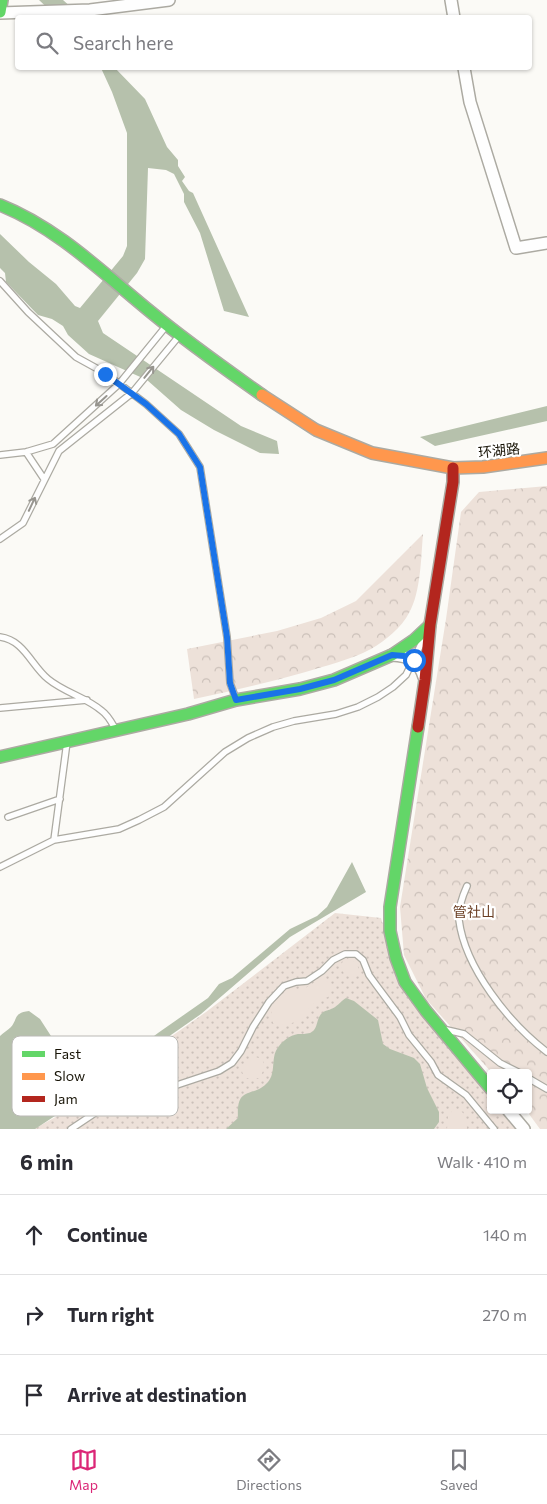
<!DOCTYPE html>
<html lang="en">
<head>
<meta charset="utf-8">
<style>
  :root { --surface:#fff; --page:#f2f2f3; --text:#2b2b33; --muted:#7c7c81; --line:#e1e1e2; --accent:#db2777 }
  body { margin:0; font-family:Commissioner,"Noto Sans SC",sans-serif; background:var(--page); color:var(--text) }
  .controls { position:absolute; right:15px; bottom:15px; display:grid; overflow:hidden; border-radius:5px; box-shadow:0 1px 4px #0004 }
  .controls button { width:45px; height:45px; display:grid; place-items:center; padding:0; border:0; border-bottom:1px solid var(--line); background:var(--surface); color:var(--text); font:25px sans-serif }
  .stop { position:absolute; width:15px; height:15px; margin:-11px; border:4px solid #1a73e8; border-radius:50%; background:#fff }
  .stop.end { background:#1a73e8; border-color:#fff; box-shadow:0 1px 5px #0008 }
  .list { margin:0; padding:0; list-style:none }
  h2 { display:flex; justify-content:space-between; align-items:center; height:65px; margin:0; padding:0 20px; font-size:21px }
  h2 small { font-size:16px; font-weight:400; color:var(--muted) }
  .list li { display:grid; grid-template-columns:32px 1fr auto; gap:15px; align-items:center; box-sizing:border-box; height:80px; padding:0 20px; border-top:1px solid var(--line) }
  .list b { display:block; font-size:19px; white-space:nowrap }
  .list em { font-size:16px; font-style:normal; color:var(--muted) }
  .icon { flex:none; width:28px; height:28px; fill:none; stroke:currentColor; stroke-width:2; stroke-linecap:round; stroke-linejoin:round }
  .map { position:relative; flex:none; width:547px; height:1129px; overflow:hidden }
  .search { position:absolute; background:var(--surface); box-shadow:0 1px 4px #0004; left:15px; right:15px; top:15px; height:55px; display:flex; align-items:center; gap:12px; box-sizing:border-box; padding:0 18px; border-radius:5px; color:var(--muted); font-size:19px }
  .sheet { height:305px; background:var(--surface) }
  nav { display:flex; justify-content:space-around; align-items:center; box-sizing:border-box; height:70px; border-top:1px solid var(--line); background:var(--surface); font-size:14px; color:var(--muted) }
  nav a { display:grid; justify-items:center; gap:2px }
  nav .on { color:var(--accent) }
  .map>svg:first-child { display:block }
  .grass { fill:url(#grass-dots) }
  .forest { fill:url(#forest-crowns) }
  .green { fill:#ede1d9 }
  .water { fill:#b6c1ac }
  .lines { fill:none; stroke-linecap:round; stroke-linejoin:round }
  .lane-casing { stroke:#acaaa2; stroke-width:8 }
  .street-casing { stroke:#acaaa2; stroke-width:14 }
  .fast-casing { stroke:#acaaa2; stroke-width:14 }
  .slow-casing { stroke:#acaaa2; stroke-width:14 }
  .jam-casing { stroke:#acaaa2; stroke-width:14 }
  .lane { stroke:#fefefe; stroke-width:5.5 }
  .street { stroke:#fefefe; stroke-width:11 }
  .fast { stroke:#63d668; stroke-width:11 }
  .slow { stroke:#ff974d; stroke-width:11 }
  .jam { stroke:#b3261e; stroke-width:11 }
  .oneway { stroke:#97958f }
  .route { stroke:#1a73e8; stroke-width:6 }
  .labels { text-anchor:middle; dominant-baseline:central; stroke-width:4.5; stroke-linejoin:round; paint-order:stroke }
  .street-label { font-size:14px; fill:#191508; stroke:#fff }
  .park-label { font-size:14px; fill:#6a3e23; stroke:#fff }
  .key { fill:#fff; stroke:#bab9b5; stroke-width:1 }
  .key-label { font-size:14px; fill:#191508 }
</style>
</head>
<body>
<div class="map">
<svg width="547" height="1129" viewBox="0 0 547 1129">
  <defs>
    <pattern id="grass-dots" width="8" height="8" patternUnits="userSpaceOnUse" patternTransform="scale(1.25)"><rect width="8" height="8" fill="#ede1d9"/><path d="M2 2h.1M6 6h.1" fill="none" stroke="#cbc0b9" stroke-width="1.8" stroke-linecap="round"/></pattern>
    <pattern id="forest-crowns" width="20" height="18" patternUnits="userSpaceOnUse" patternTransform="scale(1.25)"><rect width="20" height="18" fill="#ede1d9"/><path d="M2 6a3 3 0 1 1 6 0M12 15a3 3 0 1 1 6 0" fill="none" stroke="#cbc0b9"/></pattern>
  </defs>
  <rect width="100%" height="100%" fill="#fbfaf6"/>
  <path class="grass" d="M335 913 381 918 402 988 434 1030 491 1098V1110H501L516 1129H34L61 1114 206 1012Z"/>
  <path class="forest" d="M547 486V1129H540L526 1110H528V1073H492L426 999 404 955 400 907 446 619 461 512 479 492Z
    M423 534C421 557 421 592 409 613 402 627 385 641 371 649 350 660 325 666 302 673 267 683 231 691 194 699L187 649 277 631 321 618 356 601Z"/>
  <path class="green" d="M351 960 357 963 359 971 358 976C349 979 342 975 341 965L343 961Z
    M324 979 329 983 330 990 328 997C317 1001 308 1004 306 1017 297 1023 284 1026 273 1023 268 1011 275 996 288 991 293 989 298 991 303 989 311 986 315 980 324 979Z
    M254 1057C267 1058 266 1069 259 1078H246L242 1072 244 1065Z
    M458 1109C466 1113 467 1121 467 1129H447L448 1116 453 1110Z"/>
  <path class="water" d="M39 0H63L82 17H57Z
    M101 68H115L145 99 167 147 178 160V166L185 177 182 181 189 191 193 193 249 317 224 311 200 233 184 202V194L174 174 166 170 148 168 145 259 137 273 98 321 103 333 241 426 277 441 279 454 260 453 214 430 181 410 147 380 89 354 68 335 63 326 52 319 38 315 6 282 5 273 0 268V234L29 262 56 284 75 306 80 308 123 256 127 246V133L112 92Z
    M547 406V421L435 446 420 437Z
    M352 862 366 892 290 937 201 1014 58 1114 35 1129H0V1036C3 1033 8 1030 11 1027 18 1019 13 1013 29 1011L40 1019 51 1036 48 1059 56 1079 64 1084 88 1074 114 1059 138 1048 158 1033 208 998 219 984 232 978 290 929 317 916 327 907Z
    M346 998 354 1001 378 1020 383 1044 390 1049 414 1058 420 1064 427 1088 439 1112V1122L434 1129H226L238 1118C236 1084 253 1099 268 1082 276 1073 271 1058 277 1049 281 1042 290 1035 298 1034 302 1034 306 1034 310 1033 318 1030 316 1020 321 1014 325 1010 327 1011 331 1009 336 1008 341 1001 346 998Z"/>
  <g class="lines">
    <g class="lane-casing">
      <path id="lane" d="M0 281 28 312 76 357 105 373 146 404 179 434 200 467 227 637 230 683 236 699
        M26 452 44 479
        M0 455 26 452 53 444 119 384 167 325
        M0 539 23 523 59 451 132 393 179 336
        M0 637C24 640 31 665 48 679 65 693 86 697 102 711 108 715 112 723 116 730
        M0 708 87 700
        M8 817 60 799
        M54 840 67 742
        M0 867 54 840 119 829 139 820 164 807 225 752 248 738 273 727 294 721 336 714 358 707 378 697 393 687 406 675 423 640
        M467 886C462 897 458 908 459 920 465 968 509 1023 547 1052
        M447 1030 464 1034 500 1063 520 1073
        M528 1078 547 1089
        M71 1129 125 1093 138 1089 168 1088 219 1071 232 1063 241 1051 253 1027 269 1002 284 986 296 982 307 981 322 971 333 960 345 954H356L363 960 369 975 377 986 400 1017 409 1035 431 1062 438 1075 466 1095 494 1129"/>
    </g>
    <g class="street-casing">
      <path id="street" d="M451 0 454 18
        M0 13 90 10 169 0
        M464 68 470 102 516 248 547 243
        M392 655C409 656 419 660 424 677
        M508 1110 524 1129"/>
    </g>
    <g class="fast-casing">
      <path id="fast" d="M0 12 2 0
        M0 205C58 228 104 274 152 313 187 342 224 368 262 395
        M418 727 390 907V931L396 958 405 982 426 1011 491 1089
        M0 757 188 714 236 700 300 689 334 680 392 655 414 640 430 625"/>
    </g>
    <g class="slow-casing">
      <path id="slow" d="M262 395 316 430 372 453 453 468 483 467 547 458"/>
    </g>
    <g class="jam-casing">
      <path id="jam" d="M418 727 425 680 430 625 453 482V468"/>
    </g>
    <use href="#lane" class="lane"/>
    <use href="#street" class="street"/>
    <use href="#fast" class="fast"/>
    <use href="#slow" class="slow"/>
    <use href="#jam" class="jam"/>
  </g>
  <defs><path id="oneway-shaft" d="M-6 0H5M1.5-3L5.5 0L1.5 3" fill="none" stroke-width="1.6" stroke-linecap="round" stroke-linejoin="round" transform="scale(1.25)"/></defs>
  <g class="oneway">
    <use href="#oneway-shaft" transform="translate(149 372) rotate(-51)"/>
    <use href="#oneway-shaft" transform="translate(101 401) rotate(138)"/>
    <use href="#oneway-shaft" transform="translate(32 504) rotate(-65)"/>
  </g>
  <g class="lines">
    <path class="route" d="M105 374 146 404 179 434 200 467 227 637 230 683 236 700 300 689 334 680 392 655 404 656 414 660"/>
  </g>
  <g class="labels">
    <g class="street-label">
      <text transform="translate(499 450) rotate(-6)">环湖路</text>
    </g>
    <g class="park-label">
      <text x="474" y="911">管社山</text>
    </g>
  </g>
  <rect x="12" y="1036" width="166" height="80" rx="8" class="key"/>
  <rect x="22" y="1051" width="23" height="6" fill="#63d668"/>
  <rect x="22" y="1073" width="23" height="7" fill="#ff974d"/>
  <rect x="22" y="1096" width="23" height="6" fill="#b3261e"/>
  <g class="key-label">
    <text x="54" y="1059">Fast</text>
    <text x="54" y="1081">Slow</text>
    <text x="54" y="1104">Jam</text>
  </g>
</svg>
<div class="controls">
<button><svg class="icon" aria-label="locate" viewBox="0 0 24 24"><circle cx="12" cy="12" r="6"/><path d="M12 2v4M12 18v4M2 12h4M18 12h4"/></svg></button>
</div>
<div class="stop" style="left:414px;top:660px"></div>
<div class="stop end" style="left:105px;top:374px"></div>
<div class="search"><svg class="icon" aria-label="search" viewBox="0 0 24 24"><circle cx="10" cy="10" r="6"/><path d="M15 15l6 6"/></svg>Search here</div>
</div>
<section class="sheet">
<h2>6 min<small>Walk · 410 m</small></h2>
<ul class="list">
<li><svg class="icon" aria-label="ahead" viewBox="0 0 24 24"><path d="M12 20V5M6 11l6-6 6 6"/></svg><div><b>Continue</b></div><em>140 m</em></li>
<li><svg class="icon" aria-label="right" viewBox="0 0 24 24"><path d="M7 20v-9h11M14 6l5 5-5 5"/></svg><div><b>Turn right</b></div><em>270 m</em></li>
<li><svg class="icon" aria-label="arrive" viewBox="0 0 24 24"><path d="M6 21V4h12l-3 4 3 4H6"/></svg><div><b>Arrive at destination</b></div></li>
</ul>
</section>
<nav>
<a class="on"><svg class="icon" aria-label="map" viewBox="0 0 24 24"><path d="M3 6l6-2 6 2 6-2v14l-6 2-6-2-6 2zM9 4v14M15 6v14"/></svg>Map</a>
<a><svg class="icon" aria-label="directions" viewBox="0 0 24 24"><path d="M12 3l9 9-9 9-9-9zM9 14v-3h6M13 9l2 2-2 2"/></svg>Directions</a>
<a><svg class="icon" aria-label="saved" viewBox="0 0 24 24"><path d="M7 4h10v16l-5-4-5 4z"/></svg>Saved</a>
</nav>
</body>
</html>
